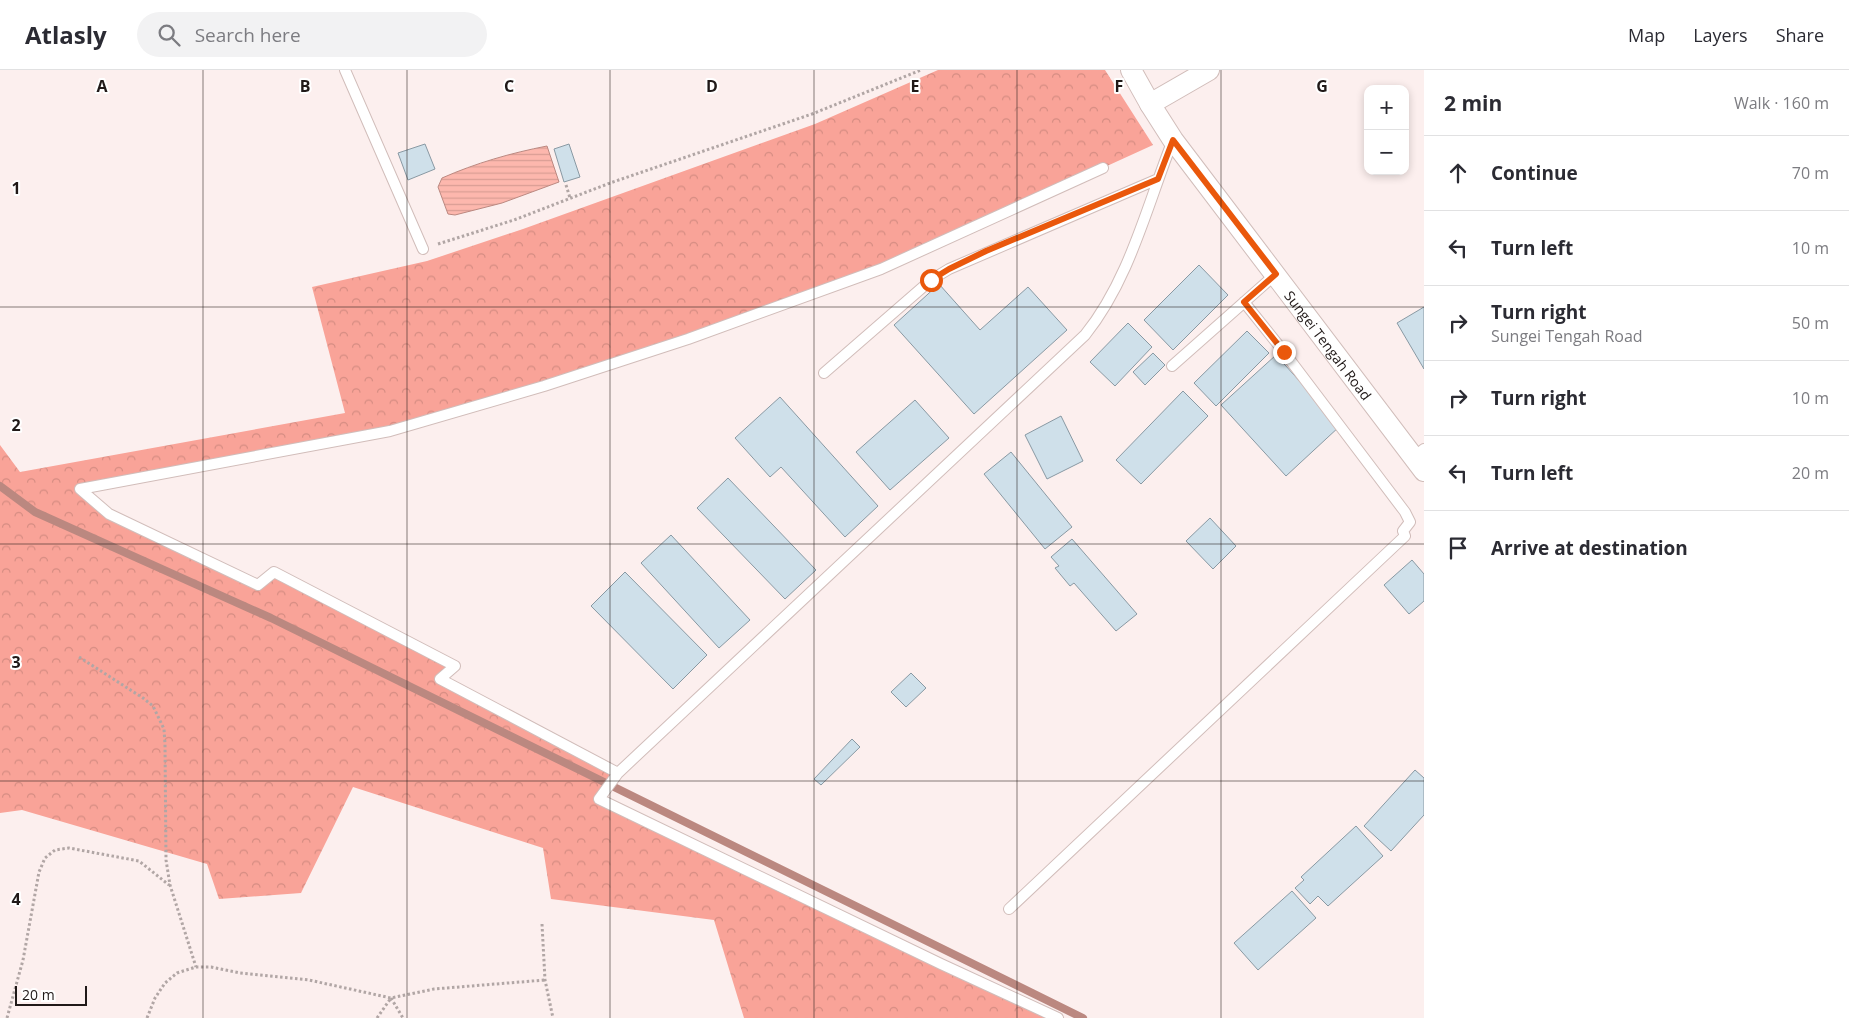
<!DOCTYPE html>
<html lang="en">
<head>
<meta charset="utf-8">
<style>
  :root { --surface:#fff; --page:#f2f2f3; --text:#2b2b33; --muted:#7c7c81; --line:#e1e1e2 }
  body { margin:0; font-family:"Open Sans",sans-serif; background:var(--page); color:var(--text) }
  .controls { position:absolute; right:15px; top:15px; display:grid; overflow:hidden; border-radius:10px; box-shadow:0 2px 8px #0003 }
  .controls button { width:45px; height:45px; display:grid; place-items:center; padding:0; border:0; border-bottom:1px solid var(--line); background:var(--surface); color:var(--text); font:25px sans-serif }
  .scale { position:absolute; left:15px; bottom:12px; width:72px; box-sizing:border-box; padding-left:5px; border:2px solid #201918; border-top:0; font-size:14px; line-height:18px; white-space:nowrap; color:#201918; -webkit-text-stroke:4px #fff; paint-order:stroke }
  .stop { position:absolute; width:15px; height:15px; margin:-11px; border:4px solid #ea580c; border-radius:50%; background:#fff }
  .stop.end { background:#ea580c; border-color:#fff; box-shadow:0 1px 5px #0008 }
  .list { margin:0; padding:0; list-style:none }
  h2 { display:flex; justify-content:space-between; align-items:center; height:65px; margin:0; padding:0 20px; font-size:21px }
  h2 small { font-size:16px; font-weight:400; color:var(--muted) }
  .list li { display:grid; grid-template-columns:32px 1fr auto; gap:15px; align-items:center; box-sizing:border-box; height:75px; padding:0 20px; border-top:1px solid var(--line) }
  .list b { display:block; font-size:19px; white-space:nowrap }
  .list p { margin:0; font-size:16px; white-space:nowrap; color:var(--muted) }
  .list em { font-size:16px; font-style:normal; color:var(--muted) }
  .icon { flex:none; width:28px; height:28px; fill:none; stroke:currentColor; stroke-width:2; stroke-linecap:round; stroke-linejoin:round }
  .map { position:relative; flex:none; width:1424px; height:948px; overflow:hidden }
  header { display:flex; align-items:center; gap:30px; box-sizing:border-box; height:70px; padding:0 25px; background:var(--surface); border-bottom:1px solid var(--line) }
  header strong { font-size:24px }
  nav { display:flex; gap:28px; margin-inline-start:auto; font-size:18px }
  .search { width:350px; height:45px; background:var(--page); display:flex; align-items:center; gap:12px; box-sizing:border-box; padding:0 18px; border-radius:28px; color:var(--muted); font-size:19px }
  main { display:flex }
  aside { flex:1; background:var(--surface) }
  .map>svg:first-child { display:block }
  .forest { fill:url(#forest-crowns) }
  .water { fill:url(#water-rules); stroke:#bb8880 }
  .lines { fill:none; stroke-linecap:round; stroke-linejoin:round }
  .stream { stroke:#bb8880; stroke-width:8 }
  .building { fill:#cfe0ea; stroke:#8999a3 }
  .service-casing { stroke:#d1bdba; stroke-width:12 }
  .minor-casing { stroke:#d1bdba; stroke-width:22 }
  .path { stroke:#b1a6a5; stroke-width:3; stroke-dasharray:2.5 2.5; stroke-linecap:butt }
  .service { stroke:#fff; stroke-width:10 }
  .minor { stroke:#fff; stroke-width:20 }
  .route { stroke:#ea580c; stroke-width:6 }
  .grid { fill:none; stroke:#201918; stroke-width:1; stroke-opacity:0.55 }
  .labels { text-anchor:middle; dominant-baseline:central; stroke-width:4; stroke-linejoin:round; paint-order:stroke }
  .street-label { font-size:14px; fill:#201918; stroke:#fff }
  .grid-label { font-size:16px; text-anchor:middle; font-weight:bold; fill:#201918; stroke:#fff; stroke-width:4; stroke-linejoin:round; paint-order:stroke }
</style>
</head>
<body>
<header>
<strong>Atlasly</strong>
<div class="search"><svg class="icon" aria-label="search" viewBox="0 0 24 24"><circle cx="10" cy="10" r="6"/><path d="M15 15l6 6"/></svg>Search here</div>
<nav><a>Map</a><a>Layers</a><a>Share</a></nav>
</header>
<main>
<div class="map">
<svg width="1424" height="948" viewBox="0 0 1424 948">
  <defs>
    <pattern id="forest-crowns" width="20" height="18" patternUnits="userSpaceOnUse" patternTransform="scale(1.25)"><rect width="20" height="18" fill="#f9a398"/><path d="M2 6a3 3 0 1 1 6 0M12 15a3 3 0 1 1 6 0" fill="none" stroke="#d58c82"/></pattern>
    <pattern id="water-rules" width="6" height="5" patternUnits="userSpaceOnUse" patternTransform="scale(1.25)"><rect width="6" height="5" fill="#fdb7ad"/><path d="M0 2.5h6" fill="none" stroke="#d99d94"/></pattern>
  </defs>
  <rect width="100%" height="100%" fill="#fcefee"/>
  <path class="forest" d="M938 0H1105L1153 75 881 199 688 269 390 361 81 418 109 444 258 515 274 502 455 596 441 609 618 703 599 729 1058 948H744L714 850 551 829 543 778 353 717 301 823 219 829 207 794 22 740 0 743V375L20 402 345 343 312 217 427 191 523 159 815 54Z"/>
  <path class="water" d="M547 76 559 112 502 133 455 145 448 144 438 117 442 108C476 93 511 83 547 76Z"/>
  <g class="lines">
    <path class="stream" d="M0 416 35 442 271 548 1083 948"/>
  </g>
  <path class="building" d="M425 74 435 99 408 110 398 83Z
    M569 74 580 107 564 112 554 79Z
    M1199 195 1228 225 1173 280 1144 250Z
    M939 214 980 260 1028 217 1067 260 974 344 894 255Z
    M1424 237V299L1397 253Z
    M1128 253 1152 277 1115 316 1090 292Z
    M1247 261 1269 283 1216 336 1194 313Z
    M1153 283 1165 295 1145 315 1133 302Z
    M1276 285 1340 356 1286 406 1221 335Z
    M1183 321 1208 346 1141 414 1116 390Z
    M780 327 878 436 845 467 781 397 770 407 735 368Z
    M915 330 949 368 890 420 856 382Z
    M1061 346 1083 391 1047 409 1025 365Z
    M1011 382 1072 457 1045 479 984 404Z
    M728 408 816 500 785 529 697 438Z
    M1210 448 1236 476 1213 499 1186 471Z
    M671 465 750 550 719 578 641 493Z
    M1072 469 1137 544 1116 561 1074 513 1070 516 1055 498 1059 496 1051 487Z
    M1412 490 1424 504V531L1409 544 1384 515Z
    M625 502 707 585 673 619 591 536Z
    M911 603 926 618 906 637 891 622Z
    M852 669 860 677 821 715 814 709Z
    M1415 700 1424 708V745L1391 781 1364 756Z
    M1356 756 1383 786 1328 836 1318 826 1310 834 1295 818 1304 810 1301 807Z
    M1292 821 1316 848 1258 900 1234 873Z"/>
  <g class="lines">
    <g class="service-casing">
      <path id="service" d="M345 0 423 179
        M1172 296 1276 204
        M824 303 931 210 949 199 1158 109
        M1414 387 1424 379
        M618 703 1085 265C1130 209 1147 135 1173 70
        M1009 839 1405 466 1403 461 1410 452 1405 442 1284 282 1244 232
        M1058 948 941 894 599 729 618 703 440 609 455 596 274 502 258 515 109 444 80 419 390 361 544 316 688 269 881 199 1103 98"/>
    </g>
    <g class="minor-casing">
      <g id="minor">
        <path id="s1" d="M1131 0 1150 34 1173 70 1424 401"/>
        <path d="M1150 34 1209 0"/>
      </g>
    </g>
    <path class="path" d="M566 115 570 128
      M438 174 514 150 610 113 812 44 921 0
      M79 587 143 628 153 636 164 659 165 674 166 790 170 815 196 897
      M542 854 545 910 553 948
      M391 928 403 948
      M7 948 23 890 39 802 45 788 55 780 69 778 139 791 169 815
      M147 948 155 928 165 913 177 903 196 897H211L240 903 309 910 391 928 434 919 545 910
      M377 948 391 928"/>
    <use href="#service" class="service"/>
    <use href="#minor" class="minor"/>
  </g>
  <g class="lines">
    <path class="route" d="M931 210 949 199 986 181 1158 109 1173 70 1276 204 1244 232 1284 282"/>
  </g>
  <path class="grid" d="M203 0V948M407 0V948M610 0V948M814 0V948M1017 0V948M1221 0V948M0 237H1424M0 474H1424M0 711H1424"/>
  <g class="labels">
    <g class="street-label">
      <text stroke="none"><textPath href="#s1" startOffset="339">Sungei Tengah Road</textPath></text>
    </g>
  </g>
  <g class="grid-label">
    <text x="102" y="22">A</text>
    <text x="305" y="22">B</text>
    <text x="509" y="22">C</text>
    <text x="712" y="22">D</text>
    <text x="915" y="22">E</text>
    <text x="1119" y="22">F</text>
    <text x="1322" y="22">G</text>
    <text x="16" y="124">1</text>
    <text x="16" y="361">2</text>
    <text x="16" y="598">3</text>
    <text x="16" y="835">4</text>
  </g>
</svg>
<div class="controls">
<button>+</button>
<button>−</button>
</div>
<div class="scale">20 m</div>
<div class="stop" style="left:931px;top:210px"></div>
<div class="stop end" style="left:1284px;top:282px"></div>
</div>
<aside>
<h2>2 min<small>Walk · 160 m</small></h2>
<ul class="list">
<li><svg class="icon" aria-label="ahead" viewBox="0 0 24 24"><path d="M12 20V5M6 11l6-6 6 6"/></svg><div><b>Continue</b></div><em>70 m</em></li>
<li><svg class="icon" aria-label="left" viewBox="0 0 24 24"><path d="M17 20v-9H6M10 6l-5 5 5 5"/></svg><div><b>Turn left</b></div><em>10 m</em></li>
<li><svg class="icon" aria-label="right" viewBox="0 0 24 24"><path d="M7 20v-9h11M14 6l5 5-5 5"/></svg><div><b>Turn right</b><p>Sungei Tengah Road</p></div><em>50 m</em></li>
<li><svg class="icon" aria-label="right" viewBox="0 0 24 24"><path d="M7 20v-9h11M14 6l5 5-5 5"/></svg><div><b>Turn right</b></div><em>10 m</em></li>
<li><svg class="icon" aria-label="left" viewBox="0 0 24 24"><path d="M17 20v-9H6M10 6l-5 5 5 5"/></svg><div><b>Turn left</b></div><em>20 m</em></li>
<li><svg class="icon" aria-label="arrive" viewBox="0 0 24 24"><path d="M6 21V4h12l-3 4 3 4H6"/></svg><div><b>Arrive at destination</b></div></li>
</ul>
</aside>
</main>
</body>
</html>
